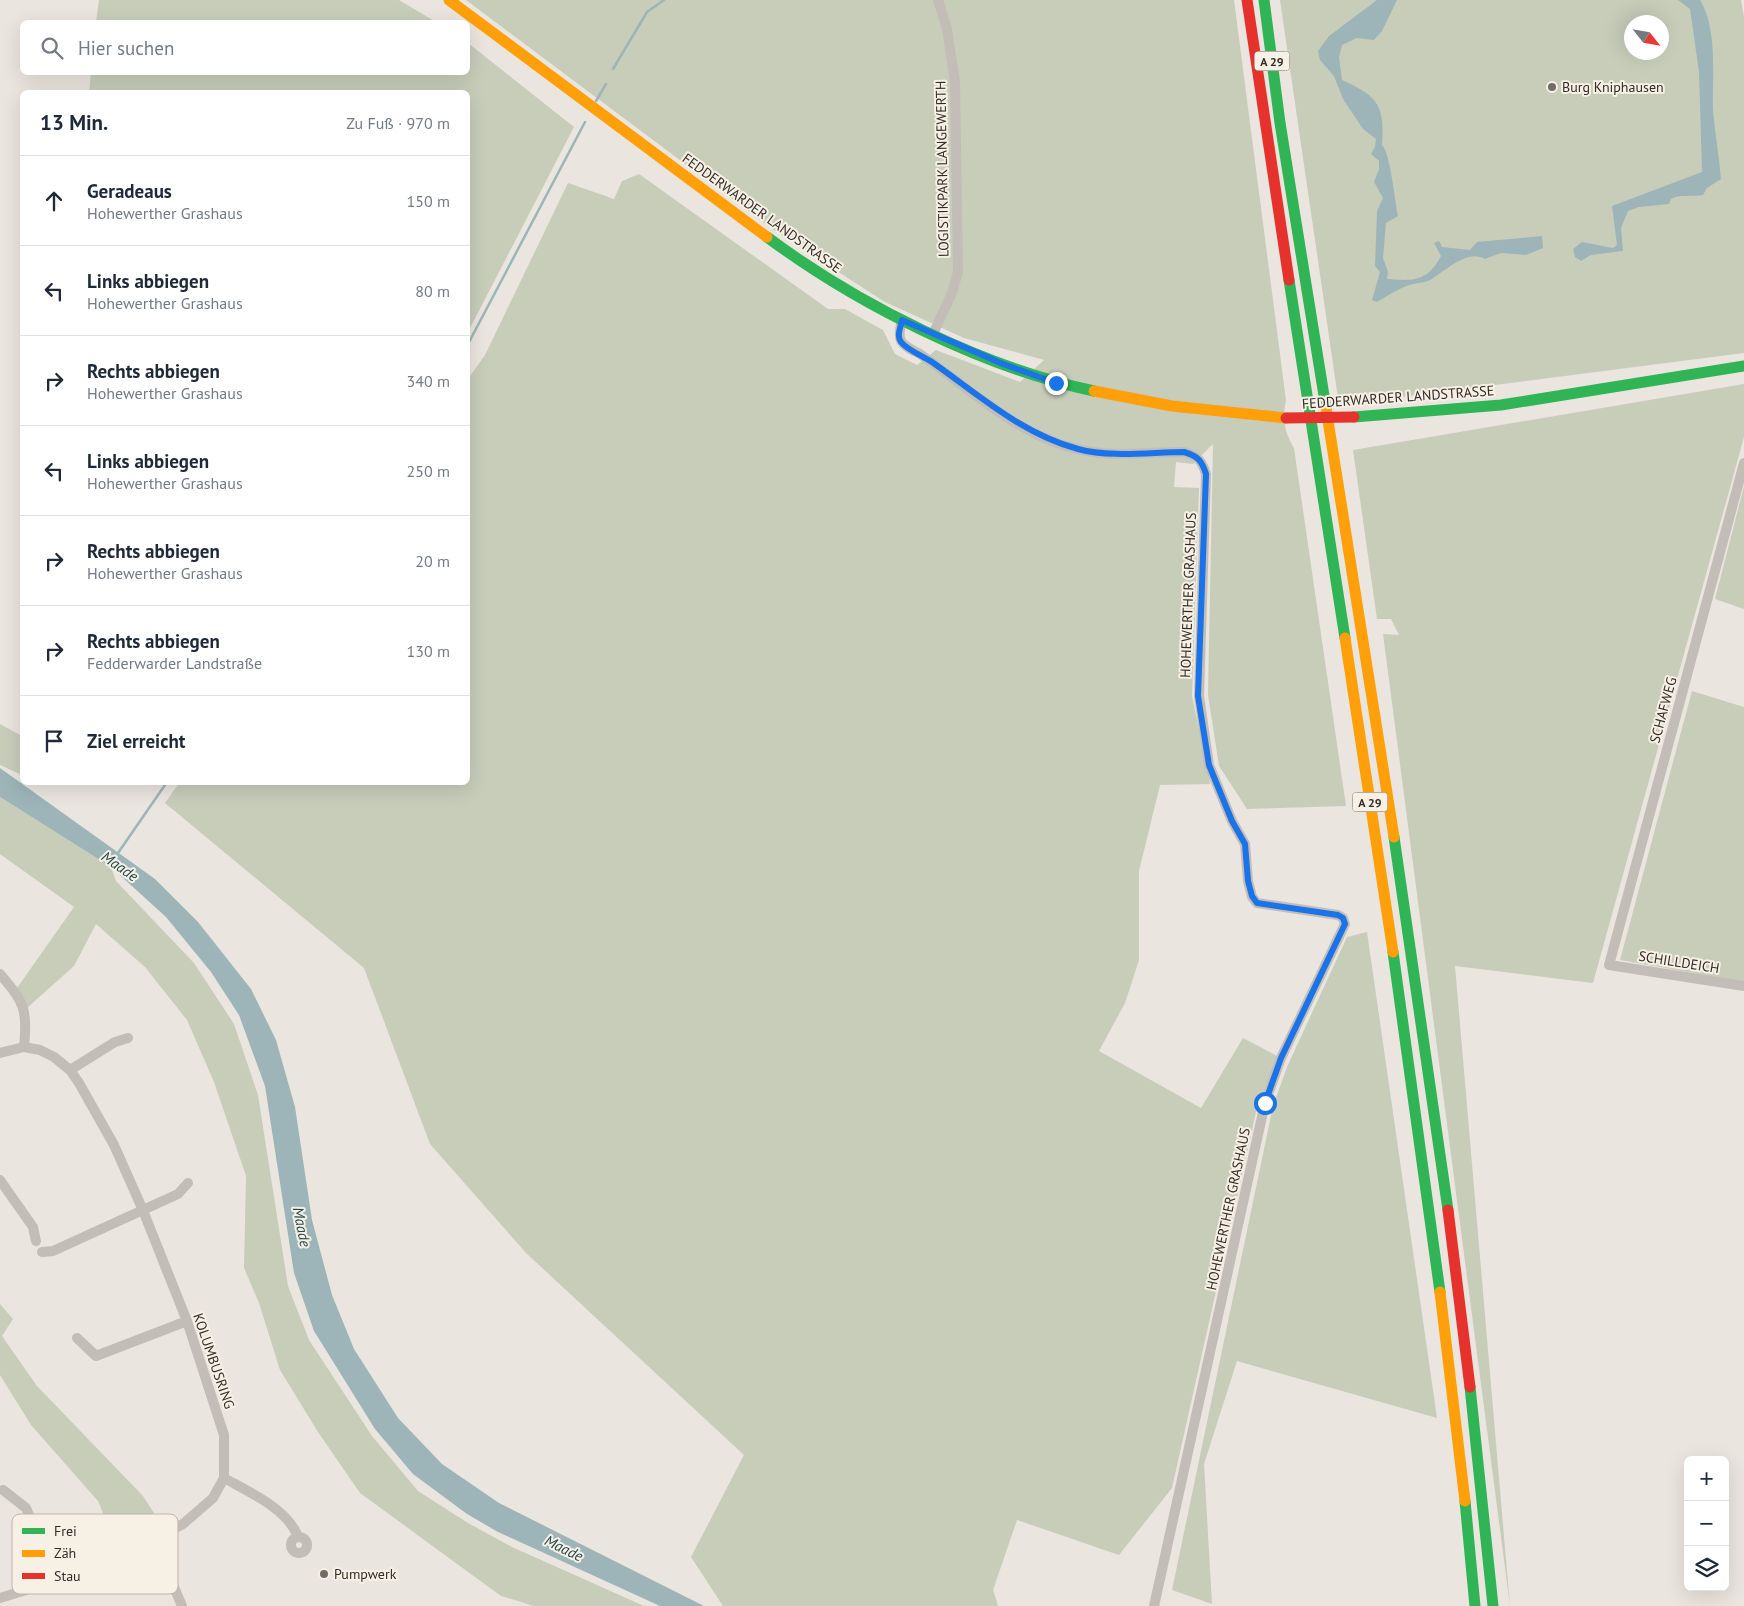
<!DOCTYPE html>
<html lang="de">
<head>
<meta charset="utf-8">
<style>
  :root { --surface:#fff; --page:#f6f6f7; --text:#1f2937; --muted:#747a83; --line:#e0e1e3 }
  body { margin:0; font-family:"PT Sans",sans-serif; background:var(--page); color:var(--text) }
  .controls { position:absolute; right:15px; bottom:15px; display:grid; overflow:hidden; border-radius:8px; box-shadow:0 5px 20px #0002 }
  .controls button { width:45px; height:45px; display:grid; place-items:center; padding:0; border:0; border-bottom:1px solid var(--line); background:var(--surface); color:var(--text); font:25px sans-serif }
  .compass { position:absolute; left:1624px; top:15px; width:45px; height:45px; border-radius:50%; background:var(--surface); box-shadow:0 5px 20px #0002; rotate:121deg }
  .stop { position:absolute; width:15px; height:15px; margin:-11px; border:4px solid #1a73e8; border-radius:50%; background:#fff }
  .stop.end { background:#1a73e8; border-color:#fff; box-shadow:0 1px 5px #0008 }
  .list { margin:0; padding:0; list-style:none }
  h2 { display:flex; justify-content:space-between; align-items:center; height:65px; margin:0; padding:0 20px; font-size:21px }
  h2 small { font-size:16px; font-weight:400; color:var(--muted) }
  .list li { display:grid; grid-template-columns:32px 1fr auto; gap:15px; align-items:center; box-sizing:border-box; height:90px; padding:0 20px; border-top:1px solid var(--line) }
  .list b { display:block; font-size:19px; white-space:nowrap }
  .list p { margin:0; font-size:16px; white-space:nowrap; color:var(--muted) }
  .list em { font-size:16px; font-style:normal; color:var(--muted) }
  .icon { flex:none; width:28px; height:28px; fill:none; stroke:currentColor; stroke-width:2; stroke-linecap:round; stroke-linejoin:round }
  .map { position:relative; flex:none; width:1744px; height:1606px; overflow:hidden }
  .search { position:absolute; background:var(--surface); box-shadow:0 5px 20px #0002; left:20px; top:20px; width:450px; height:55px; display:flex; align-items:center; gap:12px; box-sizing:border-box; padding:0 18px; border-radius:8px; color:var(--muted); font-size:19px }
  .panel { position:absolute; background:var(--surface); box-shadow:0 5px 20px #0002; left:20px; top:90px; width:450px; height:695px; border-radius:8px }
  .map>svg:first-child { display:block }
  .green { fill:#c8cdba; fill-rule:evenodd }
  .water { fill:#9db5b8 }
  .lines { fill:none; stroke-linecap:round; stroke-linejoin:round }
  .stream { stroke:#9db5b8; stroke-width:2.5 }
  .street { stroke:#c2bdb7; stroke-width:10 }
  .fast { stroke:#30b455; stroke-width:11 }
  .slow { stroke:#ff9f0a; stroke-width:11 }
  .jam { stroke:#e5322d; stroke-width:11 }
  .jam-bridge { stroke:#e5322d; stroke-width:11 }
  .route { stroke:#1a73e8; stroke-width:6 }
  .poi-dot { fill:#726c67; stroke:#f6f0e5; stroke-width:2 }
  .labels { text-anchor:middle; dominant-baseline:central; stroke-width:4; stroke-linejoin:round; paint-order:stroke }
  .shield { fill:#f6f0e5; stroke:#6d6660; stroke-width:1 }
  .shield-label { font-size:12px; font-weight:bold; fill:#322b27 }
  .poi-label { font-size:14px; fill:#322b27; stroke:#f6f0e5; text-anchor:start }
  .street-label { font-size:14px; fill:#322b27; stroke:#f6f0e5 }
  .water-label { font-size:15px; font-style:italic; fill:#22474d; stroke:#f6f0e5 }
  .key { fill:#f6f0e5; stroke:#bbb5ac; stroke-width:1 }
  .key-label { font-size:14px; fill:#322b27 }
</style>
</head>
<body>
<div class="map">
<svg width="1744" height="1606" viewBox="0 0 1744 1606">
  <rect width="100%" height="100%" fill="#eae5de"/>
  <path class="green" d="M99 0H399L436 22H96Z
    M466 0H1234L1286 400C1282 419 1284 431 1294 448L1346 806 1247 809 1219 766 1208 695 1213 444 1193 464 1176 462 1174 487 1199 488 1192 696 1210 784 1160 785 1139 871V960L1125 1003 1099 1051 1201 1108 1243 1038 1279 1057 1256 1112 1172 1488 1119 1555 1017 1520 993 1590 998 1606H723L691 1557 744 1455 526 1253 430 1144 364 968 165 803 179 783 468 782V466L470 464 468 462V379L485 355 568 183 614 199 622 181 639 174 828 309H845L883 330 895 354 917 365 936 350 1020 382 1044 360 964 338 885 302 772 229Z
    M1280 0H1741L1744 17V353L1339 405ZM1632 22H1662V52H1632Z
    M468 43 574 127 468 332V92H89L91 73 468 72Z
    M1744 384V437L1593 983 1455 966 1510 1606 1383 634 1399 635 1391 619H1377L1353 450Z
    M1744 486V609L1715 599Z
    M1692 691 1744 707V982L1620 960Z
    M0 724 22 736V775L0 765Z
    M0 797 111 867 116 881 194 963 234 1024 258 1095 288 1286 309 1340 372 1436 418 1491 468 1523 512 1547 644 1606H534L501 1596 360 1493 318 1432 280 1370 259 1303 244 1268 246 1176 214 1082 187 1020 145 967 96 924 74 966 27 1008 17 988 74 907 0 854Z
    M1367 932 1437 1418 1237 1361 1204 1464 1212 1604 1172 1590 1273 1106 1287 1067 1347 937Z
    M0 1304 13 1319 2 1336 37 1386 143 1496 161 1524 151 1530 147 1523 140 1527 143 1534 117 1548 98 1501 31 1425 0 1375Z"/>
  <path class="water" d="M1377 0H1397L1382 31 1374 40 1357 38 1342 45 1339 57 1342 80C1377 96 1385 104 1382 145 1390 152 1395 201 1398 216L1386 223 1383 258 1388 272 1387 279C1414 281 1427 282 1441 256L1434 243 1439 241 1442 247 1470 250 1477 242 1542 236 1543 248 1526 255 1501 253 1485 259C1466 248 1444 273 1428 281 1422 283 1416 283 1409 285 1398 289 1387 296 1377 302L1372 300 1380 272 1375 266 1377 211 1383 198 1374 182 1379 169V161L1371 154 1375 147 1376 139 1363 129 1343 99 1334 76 1320 60 1318 51 1329 36Z
    M1678 0H1700C1718 29 1712 77 1713 110 1715 133 1719 156 1721 179L1707 188 1703 195C1692 197 1680 194 1671 199L1669 204 1639 207 1628 211 1621 228 1623 251 1591 255 1581 261 1575 257 1573 249 1582 242 1613 248 1617 245 1612 206 1702 172 1699 72 1690 9Z
    M0 768 155 879 198 922 251 989 276 1040 295 1107 312 1220 332 1295 354 1349 398 1418 442 1464 499 1503 704 1606H660L498 1532 467 1514 413 1474 375 1429 314 1331 294 1273 265 1086 239 1015 211 972 166 917 111 867 0 797Z"/>
  <g class="lines">
    <path class="stream" d="M613 69 647 12 664 0
      M596 101 606 84
      M468 344 585 122
      M118 853 167 782"/>
    <path class="street" d="M902 320C896 343 901 344 920 354 969 388 1020 438 1081 450 1114 457 1150 452 1184 452 1198 456 1202 461 1206 474L1199 696 1209 765 1232 821 1245 844 1248 881 1252 897 1257 903 1338 915 1343 918 1345 924 1281 1058 1265 1103 1154 1606
      M933 334 952 293 958 272 955 82 947 29 938 0
      M1744 463 1609 965 1744 986
      M0 974C24 1002 28 1009 24 1047
      M0 1053 24 1047 40 1050 54 1057 70 1070 79 1083 114 1145 142 1208 187 1321 224 1435V1478L213 1498 183 1524 133 1550 72 1576 0 1598
      M70 1070 115 1042 128 1038
      M0 1180 33 1227 36 1241
      M42 1252 53 1251 178 1194 188 1183
      M77 1338 96 1356 187 1321
      M224 1478C249 1492 288 1509 298 1537
      M3 1490 26 1508 39 1537 55 1582
      M291 1545a8 8 0 1 1 16 0a8 8 0 1 1-16 0Z
      M154 1540 182 1606"/>
    <path class="fast" d="M1264 0 1280 123 1326 408
      M767 237C857 304 984 368 1094 391
      M1289 280 1345 638
      M1354 417 1501 405 1744 366
      M1394 837 1448 1210
      M1393 952 1440 1292
      M1470 1387 1493 1606
      M1465 1501 1475 1606"/>
    <path class="slow" d="M449 0 767 237
      M1094 391 1172 406 1286 418
      M1326 408 1394 837
      M1345 638 1393 952
      M1440 1292 1465 1501"/>
    <path class="jam" d="M1247 0 1289 280
      M1448 1210 1470 1387"/>
    <path class="jam-bridge" d="M1286 418 1354 417"/>
  </g>
  <g class="lines">
    <path class="route" d="M1056 383 1003 364 902 320C901 327 896 335 901 342 907 350 923 356 932 362 979 395 1022 434 1078 449 1111 458 1151 452 1184 452 1198 456 1202 461 1206 474L1198 696 1209 765 1232 821 1245 844 1248 881 1252 896 1257 903 1338 915 1343 918 1345 924 1281 1058 1265 1103"/>
  </g>
  <g class="poi-dot">
    <circle cx="1552" cy="87" r="5"/>
    <circle cx="324" cy="1574" r="5"/>
  </g>
  <g class="labels">
    <g class="shield">
      <rect x="1254.5" y="51.5" width="35" height="19" rx="4"/>
      <rect x="1352.5" y="792.5" width="35" height="19" rx="4"/>
    </g>
    <g class="shield-label">
      <text x="1272" y="61">A 29</text>
      <text x="1370" y="802">A 29</text>
    </g>
    <g class="poi-label">
      <text x="1562" y="87">Burg Kniphausen</text>
      <text x="334" y="1574">Pumpwerk</text>
    </g>
    <g class="street-label">
      <text transform="translate(942 169) rotate(-91)">LOGISTIKPARK LANGEWERTH</text>
      <text transform="translate(762 213) rotate(36)">FEDDERWARDER LANDSTRASSE</text>
      <text transform="translate(1398 397) rotate(-4)">FEDDERWARDER LANDSTRASSE</text>
      <text transform="translate(1188 595) rotate(-88)">HOHEWERTHER GRASHAUS</text>
      <text transform="translate(1663 710) rotate(-75)">SCHAFWEG</text>
      <text transform="translate(1679 962) rotate(9)">SCHILLDEICH</text>
      <text transform="translate(1228 1209) rotate(-78)">HOHEWERTHER GRASHAUS</text>
      <text transform="translate(214 1361) rotate(71)">KOLUMBUSRING</text>
    </g>
    <g class="water-label">
      <text transform="translate(120 866) rotate(35)">Maade</text>
      <text transform="translate(302 1227) rotate(79)">Maade</text>
      <text transform="translate(564 1548) rotate(26)">Maade</text>
    </g>
  </g>
  <rect x="12" y="1514" width="166" height="80" rx="8" class="key"/>
  <rect x="22" y="1528" width="23" height="6" fill="#30b455"/>
  <rect x="22" y="1550" width="23" height="7" fill="#ff9f0a"/>
  <rect x="22" y="1573" width="23" height="6" fill="#e5322d"/>
  <g class="key-label">
    <text x="54" y="1536">Frei</text>
    <text x="54" y="1558">Zäh</text>
    <text x="54" y="1581">Stau</text>
  </g>
</svg>
<div class="controls">
<button>+</button>
<button>−</button>
<button><svg class="icon" aria-label="layers" viewBox="0 0 24 24"><path d="M12 4l9 5-9 5-9-5zM3 14l9 5 9-5"/></svg></button>
</div>
<svg class="compass" viewBox="-18 -18 36 36"><path d="M0-13l5 13h-10z" fill="#e53935"/><path d="M0 13l5-13h-10z" fill="#747a83"/></svg>
<div class="stop" style="left:1265px;top:1103px"></div>
<div class="stop end" style="left:1056px;top:383px"></div>
<div class="search"><svg class="icon" aria-label="search" viewBox="0 0 24 24"><circle cx="10" cy="10" r="6"/><path d="M15 15l6 6"/></svg>Hier suchen</div>
<section class="panel">
<h2>13 Min.<small>Zu Fuß · 970 m</small></h2>
<ul class="list">
<li><svg class="icon" aria-label="ahead" viewBox="0 0 24 24"><path d="M12 20V5M6 11l6-6 6 6"/></svg><div><b>Geradeaus</b><p>Hohewerther Grashaus</p></div><em>150 m</em></li>
<li><svg class="icon" aria-label="left" viewBox="0 0 24 24"><path d="M17 20v-9H6M10 6l-5 5 5 5"/></svg><div><b>Links abbiegen</b><p>Hohewerther Grashaus</p></div><em>80 m</em></li>
<li><svg class="icon" aria-label="right" viewBox="0 0 24 24"><path d="M7 20v-9h11M14 6l5 5-5 5"/></svg><div><b>Rechts abbiegen</b><p>Hohewerther Grashaus</p></div><em>340 m</em></li>
<li><svg class="icon" aria-label="left" viewBox="0 0 24 24"><path d="M17 20v-9H6M10 6l-5 5 5 5"/></svg><div><b>Links abbiegen</b><p>Hohewerther Grashaus</p></div><em>250 m</em></li>
<li><svg class="icon" aria-label="right" viewBox="0 0 24 24"><path d="M7 20v-9h11M14 6l5 5-5 5"/></svg><div><b>Rechts abbiegen</b><p>Hohewerther Grashaus</p></div><em>20 m</em></li>
<li><svg class="icon" aria-label="right" viewBox="0 0 24 24"><path d="M7 20v-9h11M14 6l5 5-5 5"/></svg><div><b>Rechts abbiegen</b><p>Fedderwarder Landstraße</p></div><em>130 m</em></li>
<li><svg class="icon" aria-label="arrive" viewBox="0 0 24 24"><path d="M6 21V4h12l-3 4 3 4H6"/></svg><div><b>Ziel erreicht</b></div></li>
</ul>
</section>
</div>
</body>
</html>
